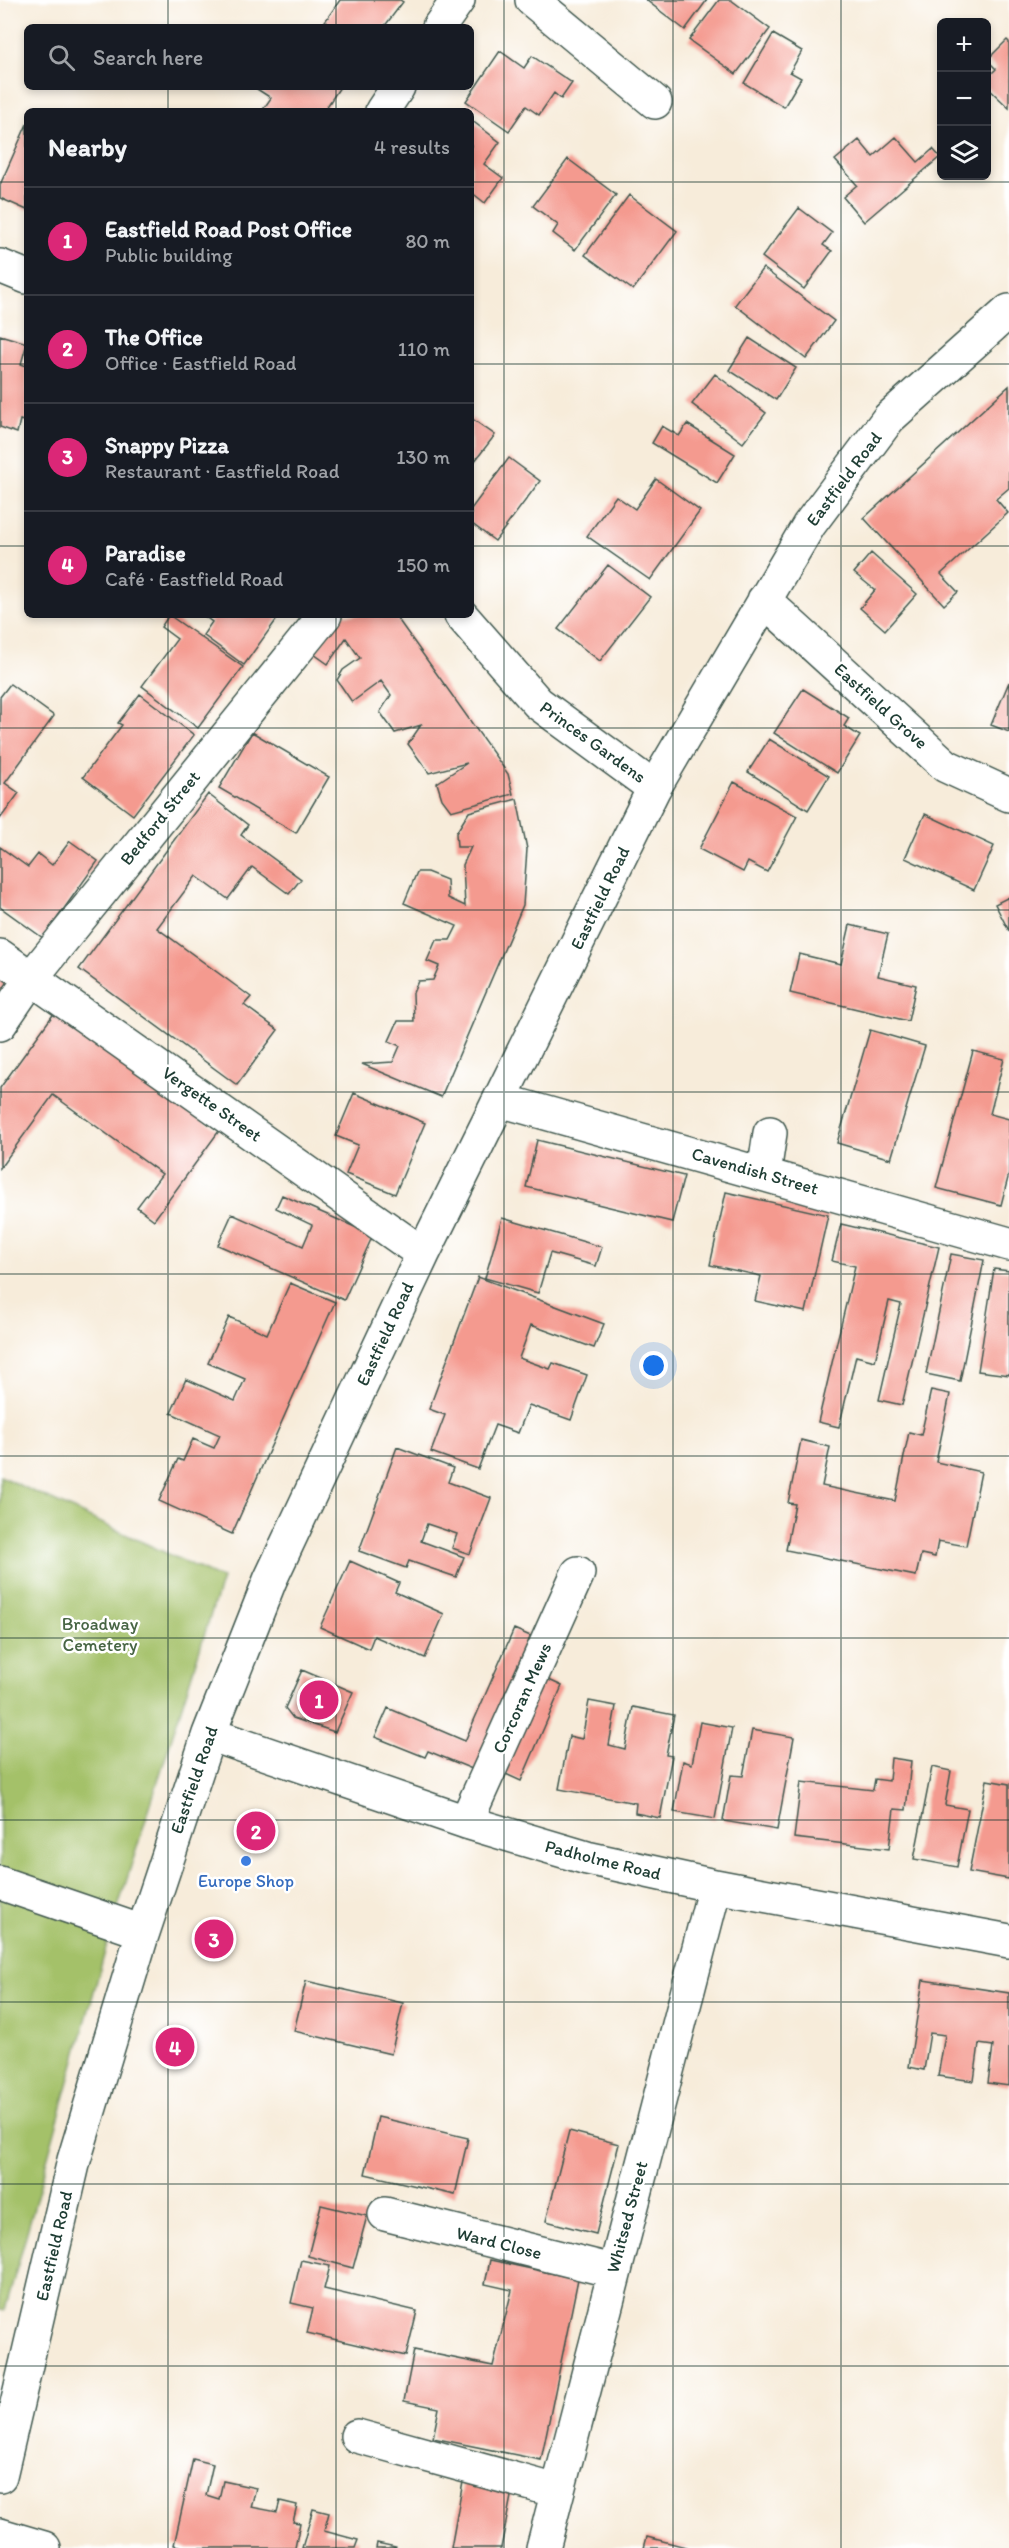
<!DOCTYPE html>
<html lang="en">
<head>
<meta charset="utf-8">
<style>
  :root { --surface:#171b24; --page:#20242c; --text:#f1f3f6; --muted:#9ea1a6; --line:#363941; --accent:#db2777 }
  body { margin:0; font-family:Itim,sans-serif; background:var(--page); color:var(--text) }
  .controls { position:absolute; right:18px; top:18px; display:grid; overflow:hidden; border-radius:9px; box-shadow:0 3px 9px #0003 }
  .controls button { width:54px; height:54px; display:grid; place-items:center; padding:0; border:0; border-bottom:2px solid var(--line); background:var(--surface); color:var(--text); font:30px sans-serif }
  .you { position:absolute; left:654px; top:1366px; width:21px; height:21px; margin:-15px; border:4px solid #fff; border-radius:50%; background:#1a73e8; box-shadow:0 0 0 9px #1a73e833 }
  .badge { display:grid; place-items:center; width:39px; height:39px; border-radius:50%; background:var(--accent); color:#fff; font-size:20px; font-weight:700 }
  .pin { position:absolute; translate:-50% -50%; border:3px solid #fff; box-shadow:0 2px 6px #0006 }
  .list { margin:0; padding:0; list-style:none }
  h2 { display:flex; justify-content:space-between; align-items:center; height:78px; margin:0; padding:0 24px; font-size:26px }
  h2 small { font-size:20px; font-weight:400; color:var(--muted) }
  .list li { display:grid; grid-template-columns:39px 1fr auto; gap:18px; align-items:center; box-sizing:border-box; height:108px; padding:0 24px; border-top:2px solid var(--line) }
  .list b { display:block; font-size:22px; white-space:nowrap }
  .list p { margin:0; font-size:20px; white-space:nowrap; color:var(--muted) }
  .list em { font-size:20px; font-style:normal; color:var(--muted) }
  .icon { flex:none; width:33px; height:33px; fill:none; stroke:currentColor; stroke-width:2; stroke-linecap:round; stroke-linejoin:round }
  .map { position:relative; flex:none; width:1009px; height:2548px; overflow:hidden }
  .search { position:absolute; background:var(--surface); box-shadow:0 3px 9px #0003; left:24px; top:24px; width:450px; height:66px; display:flex; align-items:center; gap:15px; box-sizing:border-box; padding:0 21px; border-radius:9px; color:var(--muted); font-size:22px }
  .panel { position:absolute; background:var(--surface); box-shadow:0 3px 9px #0003; left:24px; top:108px; width:450px; height:510px; border-radius:9px }
  .map>svg:first-child { display:block }
  .green { fill:#a4c169; stroke:#627f4e; stroke-width:1.5 }
  .building { fill:#f49a8f }
  .lines { fill:none; stroke-linecap:round; stroke-linejoin:round }
  .minor-casing { stroke:#3f574d; stroke-width:36 }
  .minor { stroke:#fff; stroke-width:33 }
  .grid { fill:none; stroke:#1f3d34; stroke-width:1.5; stroke-opacity:0.55 }
  .shop-dot { fill:#3f7fe0; stroke:#fff; stroke-width:2 }
  .labels { text-anchor:middle; dominant-baseline:central; stroke-width:5; stroke-linejoin:round; paint-order:stroke }
  .street-label { font-size:18px; fill:#1f3d34; stroke:#fff }
  .park-label { font-size:18px; fill:#476544; stroke:#fff }
  .shop-label { font-size:18px; fill:#366cbe; stroke:#fff }
</style>
</head>
<body>
<div class="map">
<svg width="1009" height="2548" viewBox="0 0 1009 2548">
  <rect width="100%" height="100%" fill="#fff"/>
  <filter id="ink" filterUnits="userSpaceOnUse"><feTurbulence type="fractalNoise" baseFrequency=".0167" numOctaves="2"/><feDisplacementMap in="SourceGraphic" scale="12" xChannelSelector="R" yChannelSelector="G"/><feConvolveMatrix kernelMatrix="1 2 1 2 8 2 1 2 1" color-interpolation-filters="sRGB"/></filter>
  <filter id="wash" filterUnits="userSpaceOnUse"><feTurbulence type="fractalNoise" baseFrequency=".008" numOctaves="4" result="noise"/><feDisplacementMap in="SourceGraphic" scale="24" xChannelSelector="R" yChannelSelector="G"/><feGaussianBlur stdDeviation="1.35" result="paint"/><feColorMatrix in="noise" values="0 0 0 0 0 0 0 0 0 0 0 0 0 0 0 0 0 1.4 0 .05"/><feComposite in="paint" operator="in"/></filter>
  <g filter="url(#wash)">
    <rect width="100%" height="100%" fill="#f7ecda"/>
    <path class="green" d="M0 1476 222 1579 113 1923 5 2311 0 2310Z"/>
    <g id="blocks">
      <path class="building" d="M340 0H400L403 2 384 27H321Z
        M646 0H707L685 30Z
        M719 0H731L770 29 736 74 689 40Z
        M773 34 802 51 790 72 801 78 784 107 744 83Z
        M1007 40 1009 42V108L986 86V79L996 69 987 60Z
        M500 51 524 68 532 56 572 83 561 99 554 93 539 115 526 106 509 131 466 101Z
        M259 87H340L324 111H262L271 98 257 89Z
        M471 120 500 142 484 164 503 178 485 203 471 192Z
        M27 124V210L0 198V185Z
        M896 137 918 162 933 149 940 157 864 222 843 197 857 185 835 160 859 140 873 157Z
        M568 159 616 195 575 250 553 233 558 225 533 206Z
        M629 195 677 231 633 290 585 255Z
        M799 208 832 233 823 245 832 251 804 289 762 257Z
        M763 268 834 321 806 359 735 305Z
        M0 335 27 343 21 364 27 366V422L20 420 17 433 0 427Z
        M749 338 796 368 776 400 729 370Z
        M715 374 766 413 743 443 692 404Z
        M1009 386V488L996 499 1008 513 941 574 958 592 944 605 864 518Z
        M471 418 495 435 471 466Z
        M687 424 735 454 717 483 652 443 662 426 679 436Z
        M509 458 540 481 495 541 471 523V509Z
        M656 479 700 511 650 580 587 536 616 496 635 509Z
        M871 553 917 594 885 630 860 608 875 590 854 573Z
        M608 565 650 597 600 661 558 629Z
        M169 615 243 667 198 728 142 686 177 639 161 627Z
        M203 615H280L244 665 203 635 212 622Z
        M341 615H395L508 774 513 794 451 811 442 799 437 783 467 763 429 773 408 744 421 725 395 733 380 712 391 695 381 681 352 702 337 680 343 670 360 658 346 638 328 664 314 654Z
        M1009 682V732L991 725Z
        M10 684 54 716 5 783 19 793 0 819V697Z
        M803 689 849 718 844 726 860 736 837 773 774 733Z
        M140 694 194 735 133 815 83 777 122 725 118 723Z
        M252 732 329 777 296 833 219 788Z
        M769 739 829 776 808 810 748 772Z
        M734 782 797 816 767 872 748 862 743 872 699 849Z
        M208 794 248 825 241 835 301 879 289 894 252 867 228 899 196 876 157 928 251 997 244 1005 278 1030 237 1085 79 969Z
        M517 799 527 849 523 905 441 1097 362 1064 393 1062 400 1046 389 1041 398 1021H414L413 993 418 981 433 980 439 966 427 961 436 940H450L457 926 404 903 417 872H427L447 880 448 898 465 906 463 865 471 847H457L456 833 469 812Z
        M925 814 994 846 974 890 905 858Z
        M70 841 98 861 43 938 0 907V847L28 867 38 854 52 865Z
        M1009 897V931L995 904Z
        M850 925 888 934 878 976 916 985 908 1021 790 993 799 954 841 964Z
        M0 966 13 976 0 994Z
        M55 1012 219 1131 154 1220 137 1207 162 1174 53 1095 0 1168V1088Z
        M870 1030 925 1046 891 1159 837 1143Z
        M973 1051 1004 1059 990 1114 1009 1119V1174L1001 1205 936 1188Z
        M354 1093 425 1123 395 1194 346 1174 358 1145 336 1136Z
        M537 1140 684 1176 672 1222 526 1187Z
        M726 1192 828 1215 806 1312 755 1301 761 1276 710 1265Z
        M282 1195 373 1235 344 1300 218 1245 232 1214 303 1246 312 1225 276 1208Z
        M502 1218 602 1247 596 1266 550 1253 538 1293 485 1278Z
        M841 1224 939 1247 902 1405 879 1400 901 1304 889 1301 875 1361 856 1356 839 1427 818 1422 855 1266 832 1261Z
        M951 1254 984 1260 960 1381 926 1374Z
        M994 1269 1009 1271V1375L978 1371Z
        M478 1277 604 1324 594 1348 531 1325 519 1358 550 1369 553 1363 587 1375 571 1420 529 1405 518 1433 495 1425 478 1469 431 1452 445 1415 429 1409Z
        M290 1283 335 1302 232 1534 159 1501 178 1459 183 1461 193 1439 214 1448 220 1435 171 1413 186 1379 235 1401 245 1379 208 1363 229 1317 267 1334Z
        M931 1390 950 1394 936 1462 981 1472 966 1546 938 1541 935 1557 921 1554 916 1576 786 1550 795 1504 788 1503 801 1440 830 1447 822 1486 895 1501 909 1432 921 1435Z
        M397 1447 453 1468 448 1482 491 1498 470 1554 452 1548 457 1534 427 1524 421 1541 464 1557 456 1577 409 1561 406 1568 359 1551Z
        M350 1561 399 1583 395 1592 444 1614 425 1658 374 1636 369 1649 320 1627Z
        M514 1629 535 1638 477 1771 428 1751 425 1757 375 1737 388 1708 465 1741Z
        M302 1670 353 1692 335 1732 293 1718 285 1708Z
        M538 1675 562 1686 521 1781 497 1770Z
        M589 1701 616 1706 609 1745 625 1749 633 1707 674 1715 666 1755 672 1756 660 1818 635 1813 636 1803 559 1789 569 1736 582 1739Z
        M700 1722 732 1728 715 1819 674 1812 683 1761 692 1764Z
        M752 1730 794 1737 777 1830 723 1821 731 1775 743 1776Z
        M891 1758 911 1761 906 1810 894 1809 889 1849 794 1838 801 1782 873 1790 875 1779 889 1781Z
        M932 1767 951 1771 945 1805 968 1809 957 1867 914 1859Z
        M987 1780 1009 1784V1879L969 1872Z
        M923 1980 1009 1993V2086L988 2083 993 2046 979 2044 974 2081 938 2076 945 2035 930 2033 924 2070 909 2067Z
        M306 1981 403 2003 391 2054 294 2031Z
        M378 2117 468 2138 455 2195 365 2174Z
        M569 2131 619 2144 596 2234 546 2221Z
        M321 2205 367 2216 353 2268 308 2256Z
        M301 2260 330 2266 324 2289 417 2311 406 2356 307 2333 313 2308 291 2303Z
        M490 2260 578 2279 541 2460 433 2438 439 2408 404 2401 414 2350 493 2366 512 2290 485 2284Z
        M193 2459 213 2464 206 2495 219 2499 223 2481 256 2488 251 2507 277 2512 280 2501 297 2505 293 2522 300 2523 295 2548H187L174 2545Z
        M465 2471 514 2481 501 2548H451Z
        M313 2509 329 2513 324 2531 358 2540 355 2548H302Z
        M647 2537 686 2547V2548H644Z
        M377 2543 396 2547V2548H376Z"/>
    </g>
  </g>
  <g filter="url(#ink)">
    <use href="#blocks" fill-opacity="0" stroke="#3f574d" stroke-width="1.5"/>
    <g class="lines">
      <g class="minor-casing">
        <path id="minor" d="M532 0 655 102
          M439 27 458 0
          M382 111 398 87
          M0 266 27 277
          M764 600 946 766 1009 795
          M461 615 538 703 654 788
          M0 956 423 1254
          M0 1024 32 977 325 615
          M500 1100 1009 1244
          M764 1173 770 1133
          M209 1734 466 1822 587 1858 715 1886 1009 1941
          M466 1822 578 1573
          M0 1883 143 1932
          M385 2214 613 2271
          M357 2436 557 2491
          M0 2476 74 2160 142 1935 209 1734 270 1580 423 1254 654 788 809 525 889 418 1009 311
          M0 2535 44 2548
          M543 2548 715 1886"/>
      </g>
      <use href="#minor" class="minor"/>
    </g>
  </g>
  <path class="grid" d="M168 0V27M336 0V27M504 0V2548M673 0V2548M841 0V2548M168 87V111M336 87V111M0 182H27M471 182H1009M0 364H27M471 364H1009M0 546H27M471 546H1009M168 615V2548M336 615V2548M0 728H1009M0 910H1009M0 1092H1009M0 1274H1009M0 1456H1009M0 1638H1009M0 1820H1009M0 2002H1009M0 2184H1009M0 2366H1009"/>
  <circle class="shop-dot" cx="246" cy="1861" r="6"/>
  <g class="labels">
    <g class="street-label">
      <text transform="translate(844 479) rotate(-53)">Eastfield Road</text>
      <text transform="translate(881 706) rotate(42)">Eastfield Grove</text>
      <text transform="translate(593 742) rotate(36)">Princes Gardens</text>
      <text transform="translate(160 818) rotate(-51)">Bedford Street</text>
      <text transform="translate(600 898) rotate(-64)">Eastfield Road</text>
      <text transform="translate(212 1104) rotate(35)">Vergette Street</text>
      <text transform="translate(755 1171) rotate(16)">Cavendish Street</text>
      <text transform="translate(385 1334) rotate(-65)">Eastfield Road</text>
      <text transform="translate(522 1698) rotate(-66)">Corcoran Mews</text>
      <text transform="translate(194 1780) rotate(-71)">Eastfield Road</text>
      <text transform="translate(603 1860) rotate(14)">Padholme Road</text>
      <text transform="translate(627 2217) rotate(-75)">Whitsed Street</text>
      <text transform="translate(499 2243) rotate(14)">Ward Close</text>
      <text transform="translate(54 2246) rotate(-77)">Eastfield Road</text>
    </g>
    <g class="park-label">
      <text x="100" y="1624">Broadway<tspan x="100" dy="21">Cemetery</tspan></text>
    </g>
    <g class="shop-label">
      <text x="246" y="1881">Europe Shop</text>
    </g>
  </g>
</svg>
<div class="controls">
<button>+</button>
<button>−</button>
<button><svg class="icon" aria-label="layers" viewBox="0 0 24 24"><path d="M12 4l9 5-9 5-9-5zM3 14l9 5 9-5"/></svg></button>
</div>
<div class="you"></div>
<div class="pin badge" style="left:319px;top:1700px">1</div>
<div class="pin badge" style="left:256px;top:1831px">2</div>
<div class="pin badge" style="left:214px;top:1939px">3</div>
<div class="pin badge" style="left:175px;top:2047px">4</div>
<div class="search"><svg class="icon" aria-label="search" viewBox="0 0 24 24"><circle cx="10" cy="10" r="6"/><path d="M15 15l6 6"/></svg>Search here</div>
<section class="panel">
<h2>Nearby<small>4 results</small></h2>
<ul class="list">
<li><span class="badge">1</span><div><b>Eastfield Road Post Office</b><p>Public building</p></div><em>80 m</em></li>
<li><span class="badge">2</span><div><b>The Office</b><p>Office · Eastfield Road</p></div><em>110 m</em></li>
<li><span class="badge">3</span><div><b>Snappy Pizza</b><p>Restaurant · Eastfield Road</p></div><em>130 m</em></li>
<li><span class="badge">4</span><div><b>Paradise</b><p>Café · Eastfield Road</p></div><em>150 m</em></li>
</ul>
</section>
</div>
</body>
</html>
